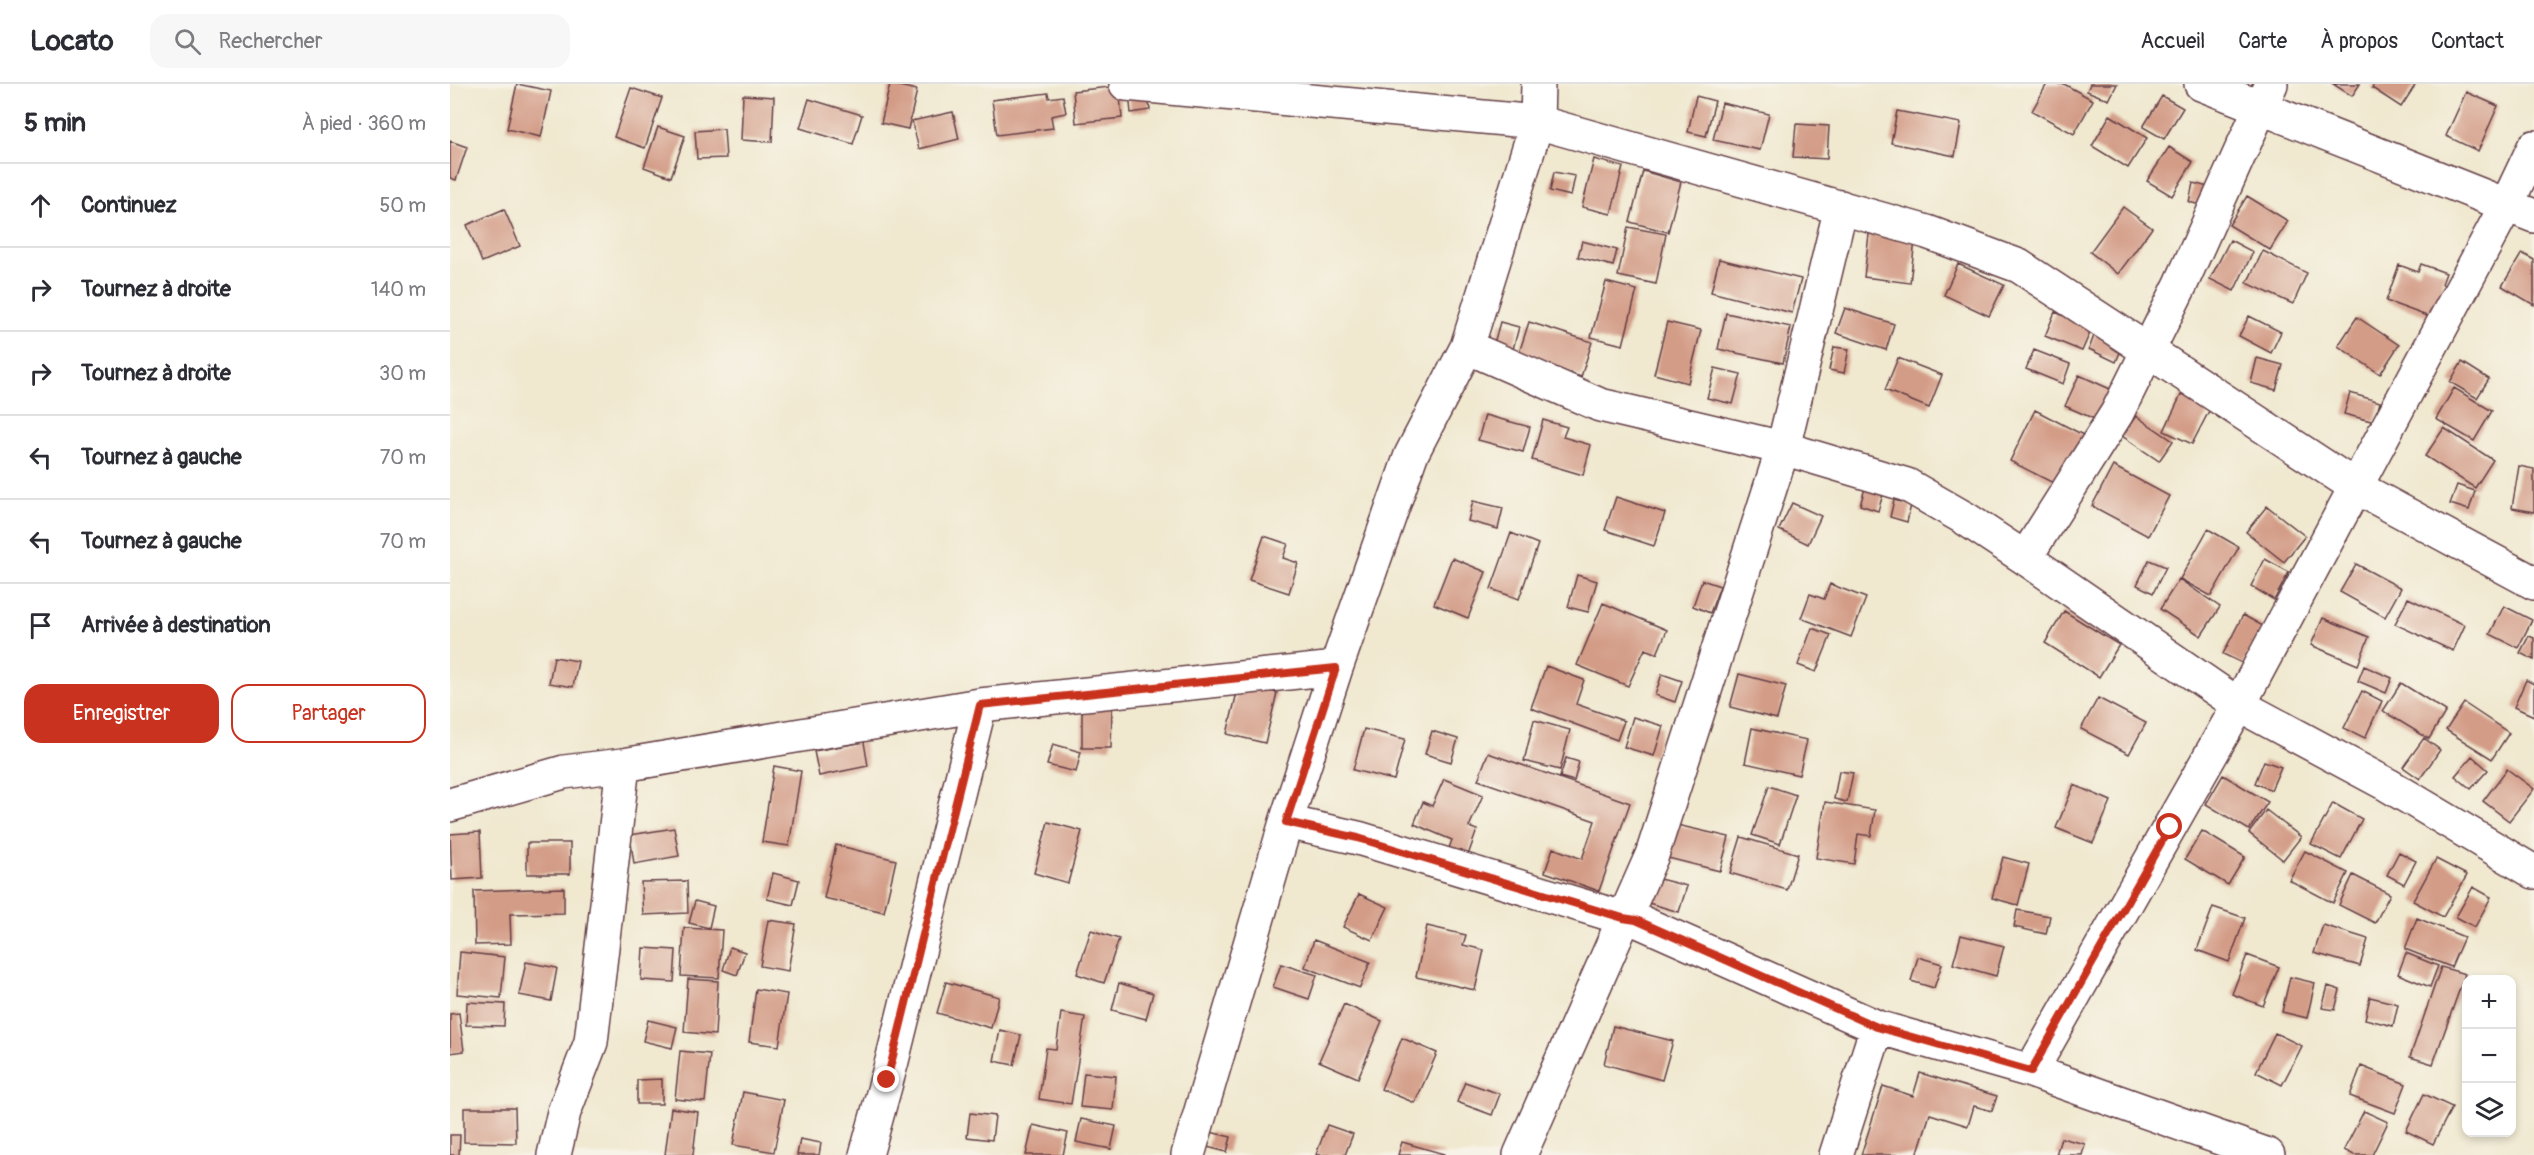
<!DOCTYPE html>
<html lang="fr">
<head>
<meta charset="utf-8">
<style>
  :root { --surface:#fff; --page:#f7f7f7; --text:#2b2b33; --muted:#7c7c81; --line:#e1e1e2; --accent:#c8321e }
  body { margin:0; font-family:Pangolin,sans-serif; background:var(--page); color:var(--text) }
  .controls { position:absolute; right:18px; bottom:18px; display:grid; overflow:hidden; border-radius:12px; box-shadow:0 3px 9px #0003 }
  .controls button { width:54px; height:54px; display:grid; place-items:center; padding:0; border:0; border-bottom:2px solid var(--line); background:var(--surface); color:var(--text); font:30px sans-serif }
  .stop { position:absolute; width:18px; height:18px; margin:-14px; border:4px solid #c8321e; border-radius:50%; background:#fff }
  .stop.end { background:#c8321e; border-color:#fff; box-shadow:0 2px 6px #0008 }
  .list { margin:0; padding:0; list-style:none }
  h2 { display:flex; justify-content:space-between; align-items:center; height:78px; margin:0; padding:0 24px; font-size:26px }
  h2 small { font-size:20px; font-weight:400; color:var(--muted) }
  .list li { display:grid; grid-template-columns:39px 1fr auto; gap:18px; align-items:center; box-sizing:border-box; height:84px; padding:0 24px; border-top:2px solid var(--line) }
  .list b { display:block; font-size:22px; white-space:nowrap }
  .list em { font-size:20px; font-style:normal; color:var(--muted) }
  .actions { display:flex; gap:12px; padding:18px 24px }
  .actions a { flex:1; padding:14px 0; border:2px solid var(--accent); border-radius:18px; text-align:center; font-size:21px; color:var(--accent) }
  .actions .main { background:var(--accent); color:#fff }
  .icon { flex:none; width:33px; height:33px; fill:none; stroke:currentColor; stroke-width:2; stroke-linecap:round; stroke-linejoin:round }
  .map { position:relative; flex:none; width:2084px; height:1071px; overflow:hidden }
  header { display:flex; align-items:center; gap:36px; box-sizing:border-box; height:84px; padding:0 30px; background:var(--surface); border-bottom:2px solid var(--line) }
  header strong { font-size:28px }
  nav { display:flex; gap:33px; margin-inline-start:auto; font-size:21px }
  .search { width:420px; height:54px; background:var(--page); display:flex; align-items:center; gap:15px; box-sizing:border-box; padding:0 21px; border-radius:18px; color:var(--muted); font-size:22px }
  main { display:flex }
  aside { flex:1; background:var(--surface) }
  .map>svg:first-child { display:block }
  .building { fill:#d39c87 }
  .lines { fill:none; stroke-linecap:round; stroke-linejoin:round }
  .minor-casing { stroke:#633d44; stroke-width:36 }
  .minor { stroke:#fff; stroke-width:33 }
  .route { stroke:#c8321e; stroke-width:8 }
</style>
</head>
<body>
<header>
<strong>Locato</strong>
<div class="search"><svg class="icon" aria-label="search" viewBox="0 0 24 24"><circle cx="10" cy="10" r="6"/><path d="M15 15l6 6"/></svg>Rechercher</div>
<nav><a>Accueil</a><a>Carte</a><a>À propos</a><a>Contact</a></nav>
</header>
<main>
<aside>
<h2>5 min<small>À pied · 360 m</small></h2>
<ul class="list">
<li><svg class="icon" aria-label="ahead" viewBox="0 0 24 24"><path d="M12 20V5M6 11l6-6 6 6"/></svg><div><b>Continuez</b></div><em>50 m</em></li>
<li><svg class="icon" aria-label="right" viewBox="0 0 24 24"><path d="M7 20v-9h11M14 6l5 5-5 5"/></svg><div><b>Tournez à droite</b></div><em>140 m</em></li>
<li><svg class="icon" aria-label="right" viewBox="0 0 24 24"><path d="M7 20v-9h11M14 6l5 5-5 5"/></svg><div><b>Tournez à droite</b></div><em>30 m</em></li>
<li><svg class="icon" aria-label="left" viewBox="0 0 24 24"><path d="M17 20v-9H6M10 6l-5 5 5 5"/></svg><div><b>Tournez à gauche</b></div><em>70 m</em></li>
<li><svg class="icon" aria-label="left" viewBox="0 0 24 24"><path d="M17 20v-9H6M10 6l-5 5 5 5"/></svg><div><b>Tournez à gauche</b></div><em>70 m</em></li>
<li><svg class="icon" aria-label="arrive" viewBox="0 0 24 24"><path d="M6 21V4h12l-3 4 3 4H6"/></svg><div><b>Arrivée à destination</b></div></li>
</ul>
<div class="actions"><a class="main">Enregistrer</a><a>Partager</a></div>
</aside>
<div class="map">
<svg width="2084" height="1071" viewBox="0 0 2084 1071">
  <rect width="100%" height="100%" fill="#f7f3e8"/>
  <filter id="ink" filterUnits="userSpaceOnUse"><feTurbulence type="fractalNoise" baseFrequency=".0167" numOctaves="2"/><feDisplacementMap in="SourceGraphic" scale="12" xChannelSelector="R" yChannelSelector="G"/><feConvolveMatrix kernelMatrix="1 2 1 2 8 2 1 2 1" color-interpolation-filters="sRGB"/></filter>
  <filter id="wash" filterUnits="userSpaceOnUse"><feTurbulence type="fractalNoise" baseFrequency=".008" numOctaves="4" result="noise"/><feDisplacementMap in="SourceGraphic" scale="24" xChannelSelector="R" yChannelSelector="G"/><feGaussianBlur stdDeviation="1.35" result="paint"/><feColorMatrix in="noise" values="0 0 0 0 0 0 0 0 0 0 0 0 0 0 0 0 0 1.4 0 .05"/><feComposite in="paint" operator="in"/></filter>
  <g filter="url(#wash)">
    <rect width="100%" height="100%" fill="#f0e8cf"/>
    <g id="blocks">
      <path class="building" d="M67 0 101 7 91 53 57 45Z
        M440 0 467 6 458 45 431 39Z
        M678 0H696L700 26 681 29Z
        M1597 0H1614L1643 16 1624 50 1582 27Z
        M1640 0H1667L1659 16 1637 7Z
        M1883 0H1910L1902 12Z
        M1924 0H1966L1951 23 1922 4Z
        M669 2 672 34 626 39 623 7Z
        M181 4 212 14 195 64 164 53Z
        M2016 8 2048 22 2028 67 1996 52Z
        M598 9 599 14 613 12 616 29 601 32 603 44 547 51 542 16Z
        M293 11 324 13 322 58 291 56Z
        M1246 12 1265 17 1256 52 1238 48Z
        M1712 12 1733 24 1714 55 1693 43Z
        M359 15 412 31 403 60 350 44Z
        M1272 19 1319 30 1310 66 1263 56Z
        M1447 27 1511 39 1505 72 1441 59Z
        M503 28 509 55 469 65 462 37Z
        M1660 31 1697 54 1678 84 1642 62Z
        M1346 40 1379 42 1377 75 1343 73Z
        M208 43 235 52 221 93 194 83Z
        M274 45 276 74 247 75 245 47Z
        M0 57 17 63 6 96 0 94Z
        M1719 63 1743 78 1722 112 1697 97Z
        M1144 75 1173 83 1161 130 1132 123Z
        M1193 87 1231 98 1218 148 1180 138Z
        M1104 88 1125 92 1121 112 1100 107Z
        M1743 99 1766 105 1761 124 1739 118Z
        M1797 112 1838 137 1820 166 1779 141Z
        M1673 123 1702 144 1668 190 1640 168Z
        M54 125 70 162 32 178 17 141Z
        M1178 143 1216 150 1206 200 1168 192Z
        M1419 150 1465 156 1460 199 1414 193Z
        M1780 156 1803 168 1784 207 1760 195Z
        M1132 157 1167 166 1163 182 1128 173Z
        M1813 167 1857 189 1843 220 1797 199Z
        M2072 169 2084 176V221L2052 202Z
        M1269 175 1351 195 1342 229 1261 208Z
        M1508 180 1554 201 1539 232 1494 211Z
        M1971 180 1996 189 1992 200 1997 202 1985 235 1936 217 1949 181 1968 188Z
        M1156 198 1187 206 1173 261 1141 253Z
        M1395 224 1444 240 1436 266 1386 249Z
        M1605 228 1642 244 1632 267 1595 252Z
        M1276 229 1341 243 1333 279 1268 265Z
        M1799 232 1831 248 1821 269 1789 252Z
        M1907 233 1949 261 1930 290 1888 262Z
        M1050 238 1069 243 1062 269 1043 263Z
        M1079 238 1142 258 1131 293 1068 272Z
        M1217 238 1251 246 1238 299 1204 290Z
        M1645 249 1673 261 1666 278 1639 265Z
        M1384 263 1399 265 1394 289 1379 286Z
        M1584 266 1620 280 1613 300 1576 285Z
        M1448 274 1492 291 1479 324 1435 306Z
        M1807 274 1833 281 1826 306 1801 299Z
        M2012 278 2039 295 2027 314 2000 298Z
        M1265 284 1291 290 1283 320 1257 314Z
        M1629 291 1669 309 1656 340 1615 322Z
        M2004 304 2042 327 2024 357 1986 335Z
        M1732 309 1761 323 1742 360 1714 347Z
        M1900 309 1930 318 1925 338 1894 330Z
        M1585 326 1643 356 1617 406 1560 377Z
        M1035 331 1080 343 1073 368 1028 356Z
        M1686 332 1723 357 1709 377 1672 352Z
        M1093 336 1117 343 1113 353 1141 361 1133 391 1082 376Z
        M1994 344 2043 376 2025 404 1975 372Z
        M1663 382 1719 412 1698 452 1642 422Z
        M2069 382 2084 385V428L2062 424Z
        M1416 401 1434 407 1428 427 1410 421Z
        M2007 401 2025 407 2019 426 2000 420Z
        M1166 413 1215 429 1204 462 1155 446Z
        M1444 416 1461 421 1457 438 1440 433Z
        M1023 417 1053 424 1048 445 1018 437Z
        M1342 419 1371 432 1358 460 1329 446Z
        M1817 422 1855 452 1834 478 1796 448Z
        M1758 445 1789 463 1761 512 1730 495Z
        M1061 449 1088 460 1069 515 1041 505Z
        M814 452 838 460 833 474 848 479 839 509 799 496Z
        M1002 474 1036 488 1018 534 984 520Z
        M1815 475 1839 488 1824 516 1801 502Z
        M1699 476 1716 483 1703 509 1687 501Z
        M1906 480 1951 504 1935 533 1890 508Z
        M1127 491 1147 497 1138 528 1118 523Z
        M1729 495 1770 523 1751 552 1710 525Z
        M1252 496 1270 502 1260 529 1243 522Z
        M1380 500 1416 514 1401 553 1351 534 1360 510 1374 515Z
        M1958 514 2015 541 2003 567 1945 540Z
        M1153 519 1217 546 1207 570 1195 565 1178 602 1127 581Z
        M2054 522 2082 536 2068 564 2040 550Z
        M1614 527 1669 561 1649 593 1595 559Z
        M1793 531 1813 542 1794 580 1773 570Z
        M1873 534 1919 553 1908 581 1861 561Z
        M1362 544 1381 551 1366 588 1348 581Z
        M2079 552 2084 554V576L2070 569Z
        M104 573 128 577 123 603 99 599Z
        M1096 582 1134 596 1126 620 1174 637 1167 656 1081 624Z
        M1914 582 1942 594 1936 609 1908 597Z
        M1212 590 1232 597 1225 618 1205 611Z
        M1289 590 1336 602 1327 635 1280 623Z
        M2076 596 2084 600V632L2064 623Z
        M1951 599 1996 627 1979 655 1933 627Z
        M789 600 827 609 815 659 777 650Z
        M1912 607 1932 617 1915 654 1894 644Z
        M1648 614 1696 639 1679 670 1631 645Z
        M2014 619 2059 649 2042 675 1996 646Z
        M632 620H662L661 664H632Z
        M1183 633 1213 642 1204 672 1174 663Z
        M1084 636 1120 646 1110 686 1074 677Z
        M1302 644 1357 656 1349 691 1295 679Z
        M914 645 955 655 944 696 903 686Z
        M982 647 1008 655 1001 678 975 670Z
        M1974 654 1990 666 1970 695 1953 683Z
        M414 658 418 682 369 692 364 667Z
        M603 660 631 668 626 688 597 681Z
        M1038 669 1180 719 1149 807 1095 788 1103 764 1132 775 1145 737 1028 696Z
        M2022 672 2038 686 2021 705 2005 692Z
        M1116 674 1129 678 1124 697 1110 693Z
        M1814 677 1831 683 1821 706 1805 699Z
        M324 682 351 687 339 762 312 758Z
        M2057 685 2084 705 2059 737 2033 717Z
        M1389 687 1403 689 1397 718 1384 715Z
        M1773 691 1818 718 1799 746 1756 720Z
        M994 695 1033 711 1019 743 1027 746 1017 774 998 767 1002 756 964 740 973 718 982 722Z
        M1624 701 1661 717 1643 759 1606 744Z
        M1319 702 1346 711 1330 760 1302 751Z
        M1375 718 1425 726 1421 752 1408 750 1404 780 1366 774Z
        M1883 719 1912 735 1891 775 1861 760Z
        M1816 726 1851 753 1833 776 1799 749Z
        M598 738 632 747 618 799 584 789Z
        M1227 741 1279 753 1270 787 1218 774Z
        M224 744 229 772 184 780 180 751Z
        M1752 747 1795 773 1778 801 1735 775Z
        M30 748 32 794 2 796 0 750Z
        M1291 753 1348 770 1337 806 1280 789Z
        M77 759H120V790H77Z
        M386 761 446 776 434 828 374 814Z
        M1855 767 1898 789 1883 819 1839 796Z
        M1949 768 1966 777 1954 800 1937 791Z
        M1553 773 1579 780 1568 821 1542 814Z
        M1986 775 2017 791 1993 833 1963 817Z
        M323 789 349 796 343 821 317 815Z
        M1903 791 1940 810 1925 839 1889 821Z
        M1202 793 1237 802 1229 828 1195 818Z
        M237 797 238 829 193 831 191 798Z
        M2023 803 2041 813 2025 843 2006 833Z
        M114 804V829L60 830 61 860 25 861 24 807Z
        M909 810 938 823 922 856 893 843Z
        M245 817 264 822 259 844 239 839Z
        M1763 823 1795 834 1779 878 1747 866Z
        M1567 826 1600 832 1596 850 1564 843Z
        M1967 834 2014 853 2001 883 1955 865Z
        M318 836 346 840 338 887 310 882Z
        M1873 841 1918 855 1910 882 1864 869Z
        M977 842 1016 851 1013 861 1034 866 1025 906 966 893Z
        M234 844 272 846 269 894 231 892Z
        M641 846 669 855 654 899 627 890Z
        M1511 851 1554 862 1546 892 1503 880Z
        M864 856 920 878 910 904 855 883Z
        M280 863 295 868 287 891 273 886Z
        M193 864 226 866 224 898 191 896Z
        M10 868 55 873 51 914 7 910Z
        M1956 869 1988 882 1980 903 1948 890Z
        M1797 871 1829 883 1813 922 1782 910Z
        M1468 873 1492 880 1484 904 1461 897Z
        M76 878 107 884 101 917 69 911Z
        M831 880 867 891 859 915 823 903Z
        M1991 883 2015 890 1983 980 1960 973Z
        M1840 893 1865 899 1857 934 1832 928Z
        M238 895 268 897 265 951 234 948Z
        M496 898 549 913 541 944 487 929Z
        M669 899 703 909 696 935 662 926Z
        M1878 902 1890 906 1885 926 1872 924Z
        M306 905 337 910 329 962 299 958Z
        M1920 913 1948 920 1943 942 1915 935Z
        M17 918 55 920 54 942 16 941Z
        M894 920 932 937 908 994 869 977Z
        M9 929 14 967 0 969V930Z
        M611 929 635 933 621 1020 589 1015 596 964 606 965Z
        M198 936 227 943 222 964 193 957Z
        M1163 942 1223 957 1212 996 1154 980Z
        M550 946 571 951 564 981 544 977Z
        M1825 949 1852 962 1832 1001 1806 988Z
        M952 954 987 969 965 1019 931 1005Z
        M230 967 260 970 255 1018 225 1015Z
        M1911 982 1956 1000 1945 1029 1900 1012Z
        M634 989 666 992 663 1026 630 1023Z
        M1470 989 1547 1012 1542 1027 1524 1022 1518 1042 1480 1030 1467 1071H1411L1433 1002 1463 1012Z
        M212 995V1020H187V996Z
        M1015 998 1050 1010 1042 1031 1007 1018Z
        M293 1008 334 1016 324 1068 283 1061Z
        M1974 1010 2002 1023 1983 1060 1956 1047Z
        M14 1024H65L66 1059 14 1058Z
        M221 1024 248 1028 243 1071H215Z
        M1914 1027 1938 1038 1922 1071H1904L1894 1066Z
        M520 1029 545 1032 542 1056 517 1053Z
        M631 1035 666 1042 661 1065 626 1058Z
        M583 1041 618 1049 613 1071H576Z
        M877 1041 903 1050 895 1071H866Z
        M760 1048 781 1053 777 1068 757 1063Z
        M0 1051H10L9 1071H0Z
        M1611 1054 1635 1060 1632 1071H1606Z
        M350 1055 371 1059 369 1071H347Z
        M952 1058 994 1070V1071H948Z"/>
    </g>
  </g>
  <g filter="url(#ink)">
    <use href="#blocks" fill-opacity="0" stroke="#633d44" stroke-width="1.5"/>
    <g class="lines">
      <g class="minor-casing">
        <path id="minor" d="M676 0 1087 38 1477 148 1569 182 1906 403 2084 499
          M1751 0 2084 132
          M1017 263 1150 321 1333 364 1457 401 1516 435 1575 474 1789 621 1938 701 2084 788
          M1575 474 1667 329 1731 200 1821 0
          M0 721 114 688 173 681 530 621 886 584
          M836 738 908 754 1173 834 1186 836 1427 943 1581 987 1818 1071
          M1581 987 1789 621 2057 120 2084 63
          M104 1071 114 1028 141 958 173 681
          M416 1071 442 977 530 621
          M738 1071 836 738 886 584 961 371 1017 263 1087 38 1088 0
          M1070 1071 1202 771 1333 364 1391 123
          M1386 1071 1427 943"/>
      </g>
      <use href="#minor" class="minor"/>
    </g>
  </g>
  <g class="lines" filter="url(#ink)">
    <path class="route" d="M437 996 530 621 886 584 836 738 908 754 1173 834 1186 836 1427 943 1581 987 1720 743"/>
  </g>
</svg>
<div class="controls">
<button>+</button>
<button>−</button>
<button><svg class="icon" aria-label="layers" viewBox="0 0 24 24"><path d="M12 4l9 5-9 5-9-5zM3 14l9 5 9-5"/></svg></button>
</div>
<div class="stop" style="left:1720px;top:743px"></div>
<div class="stop end" style="left:437px;top:996px"></div>
</div>
</main>
</body>
</html>
